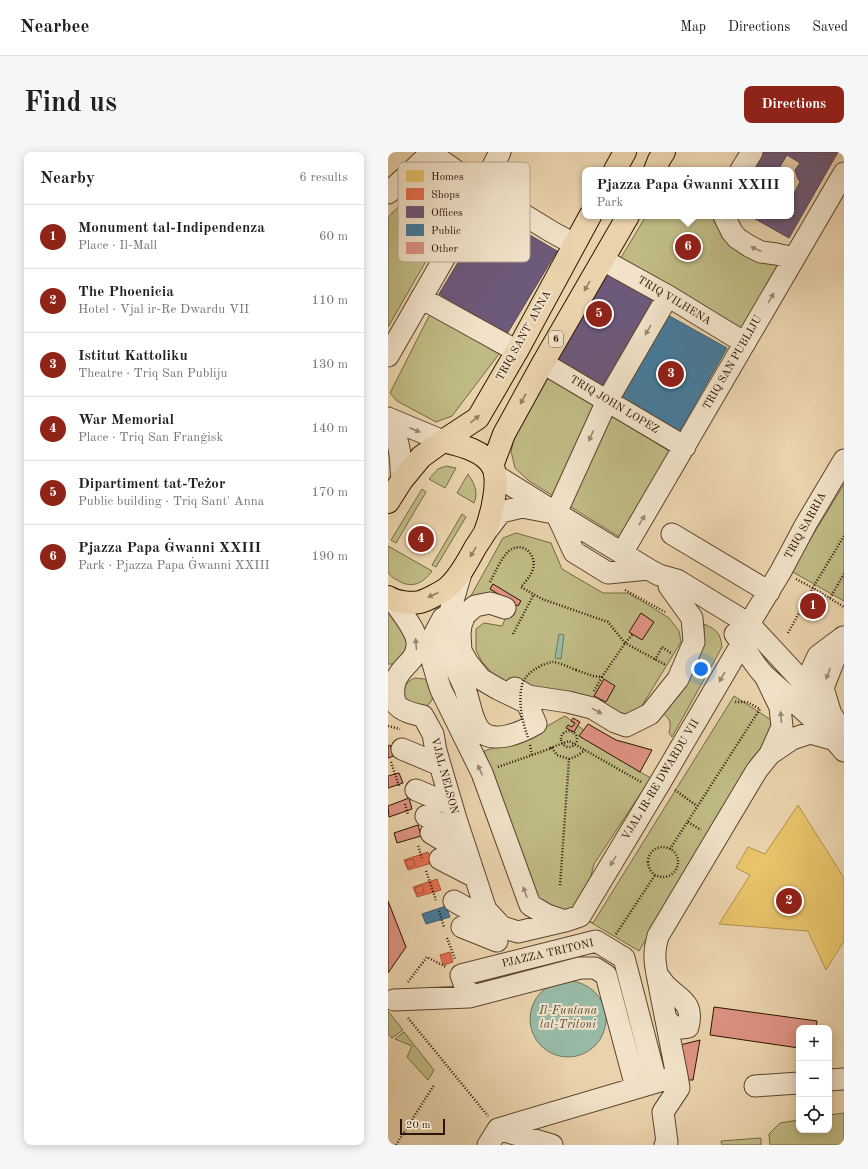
<!DOCTYPE html>
<html lang="en">
<head>
<meta charset="utf-8">
<style>
  :root { --surface:#fff; --page:#f6f6f6; --text:#202124; --muted:#757577; --line:#e0e0e0; --accent:#8f2418 }
  body { margin:0; font-family:"Old Standard TT",serif; background:var(--page); color:var(--text) }
  .controls { position:absolute; right:12px; bottom:12px; display:grid; overflow:hidden; border-radius:8px; box-shadow:0 2px 10px #0003 }
  .controls button { width:36px; height:36px; display:grid; place-items:center; padding:0; border:0; border-bottom:1px solid var(--line); background:var(--surface); color:var(--text); font:20px sans-serif }
  .scale { position:absolute; left:12px; bottom:10px; width:45px; box-sizing:border-box; padding-left:4px; border:2px solid #2c1500; border-top:0; font-size:11px; line-height:14px; white-space:nowrap; color:#2c1500; -webkit-text-stroke:3px #f1e2c9; paint-order:stroke }
  .you { position:absolute; left:313px; top:517px; width:14px; height:14px; margin:-10px; border:3px solid #fff; border-radius:50%; background:#1a73e8; box-shadow:0 0 0 6px #1a73e833 }
  .badge { display:grid; place-items:center; width:26px; height:26px; border-radius:50%; background:var(--accent); color:#fff; font-size:13px; font-weight:700 }
  .pin { position:absolute; translate:-50% -50%; border:2px solid #fff; box-shadow:0 1px 4px #0006 }
  .popup { position:absolute; left:194px; top:15px; width:212px; height:52px; box-sizing:border-box; display:grid; place-content:center; border-radius:8px; background:var(--surface); filter:drop-shadow(0 1px 3px #0005); font-size:13px; white-space:nowrap; color:var(--muted) }
  .popup b { font-size:15px; color:var(--text) }
  .popup::after { content:''; position:absolute; left:50%; top:100%; margin-left:-8px; border:8px solid transparent; border-top-color:var(--surface) }
  .list { margin:0; padding:0; list-style:none }
  h2 { display:flex; justify-content:space-between; align-items:center; height:52px; margin:0; padding:0 16px; font-size:17px }
  h2 small { font-size:13px; font-weight:400; color:var(--muted) }
  .list li { display:grid; grid-template-columns:26px 1fr auto; gap:12px; align-items:center; box-sizing:border-box; height:64px; padding:0 16px; border-top:1px solid var(--line) }
  .list b { display:block; font-size:15px; white-space:nowrap }
  .list p { margin:0; font-size:13px; white-space:nowrap; color:var(--muted) }
  .list em { font-size:13px; font-style:normal; color:var(--muted) }
  .icon { flex:none; width:22px; height:22px; fill:none; stroke:currentColor; stroke-width:2; stroke-linecap:round; stroke-linejoin:round }
  .map { position:relative; flex:none; width:456px; height:993px; overflow:hidden; border-radius:8px }
  header { display:flex; align-items:center; gap:24px; box-sizing:border-box; height:56px; padding:0 20px; background:var(--surface); border-bottom:1px solid var(--line) }
  header strong { font-size:19px }
  nav { display:flex; gap:22px; margin-inline-start:auto; font-size:14px }
  .intro { display:flex; align-items:center; justify-content:space-between; box-sizing:border-box; height:96px; padding:0 24px }
  h1 { margin:0; font-size:28px }
  .button { padding:10px 18px; border-radius:8px; background:var(--accent); color:#fff; font-size:14px; font-weight:700 }
  main { display:flex; gap:24px; padding:0 24px }
  aside { flex:1; background:var(--surface); border-radius:8px; box-shadow:0 2px 10px #0003 }
  .map>svg:first-child { display:block }
  .green { fill:#bfba84; stroke:#766842 }
  .water { fill:#98b9a5; stroke:#6d7763 }
  .homes { fill:#e9c46a; stroke:#b0904a }
  .shops { fill:#e76f51; stroke:#af5439 }
  .offices { fill:#6d597a; stroke:#5a4555 }
  .public { fill:#457b9d; stroke:#3e5c6e }
  .building { fill:#de9282; stroke:#2c1500 }
  .lines { fill:none; stroke-linecap:round; stroke-linejoin:round }
  .minor-casing { stroke:#5c442b; stroke-width:23 }
  .highway-casing { stroke:#2c1500; stroke-width:24 }
  .path { stroke:#2c1500; stroke-width:2.5; stroke-dasharray:1 2; stroke-linecap:butt }
  .minor { stroke:#f1e2c9; stroke-width:21 }
  .highway { stroke:#ead3ac; stroke-width:22 }
  .path-bridge { stroke:#2c1500; stroke-width:2.5; stroke-dasharray:1 2; stroke-linecap:butt }
  .oneway { fill:#98866f }
  .oneway2 { fill:#947e5f }
  .labels { text-anchor:middle; dominant-baseline:central; stroke-width:4; stroke-linejoin:round; paint-order:stroke }
  .shield { fill:#f1e2c9; stroke:#67523c; stroke-width:1 }
  .shield-label { font-size:10px; font-weight:bold; fill:#2c1500 }
  .street-label { font-size:11px; fill:#2c1500; stroke:#f1e2c9 }
  .water-label { font-size:12px; font-style:italic; fill:#524e3a; stroke:#f1e2c9 }
  .key { fill:#f1e2c9; stroke:#b6a48d; stroke-width:1 }
  .key-label { font-size:11px; fill:#2c1500 }
</style>
</head>
<body>
<header>
<strong>Nearbee</strong>
<nav><a>Map</a><a>Directions</a><a>Saved</a></nav>
</header>
<div class="intro"><h1>Find us</h1><a class="button">Directions</a></div>
<main>
<aside>
<h2>Nearby<small>6 results</small></h2>
<ul class="list">
<li><span class="badge">1</span><div><b>Monument tal-Indipendenza</b><p>Place · Il-Mall</p></div><em>60 m</em></li>
<li><span class="badge">2</span><div><b>The Phoenicia</b><p>Hotel · Vjal ir-Re Dwardu VII</p></div><em>110 m</em></li>
<li><span class="badge">3</span><div><b>Istitut Kattoliku</b><p>Theatre · Triq San Publiju</p></div><em>130 m</em></li>
<li><span class="badge">4</span><div><b>War Memorial</b><p>Place · Triq San Franġisk</p></div><em>140 m</em></li>
<li><span class="badge">5</span><div><b>Dipartiment tat-Teżor</b><p>Public building · Triq Sant' Anna</p></div><em>170 m</em></li>
<li><span class="badge">6</span><div><b>Pjazza Papa Ġwanni XXIII</b><p>Park · Pjazza Papa Ġwanni XXIII</p></div><em>190 m</em></li>
</ul>
</aside>
<div class="map">
<svg width="456" height="993" viewBox="0 0 456 993">
  <rect width="100%" height="100%" fill="#ead3ac"/>
  <filter id="stains"><feTurbulence type="fractalNoise" baseFrequency=".005" numOctaves="4"/><feColorMatrix values="0 0 0 0 .2 0 0 0 0 .09 0 0 0 0 .02 0 0 0 .5 -.17"/></filter>
  <radialGradient id="worn" r=".72"><stop offset=".6" stop-color="#630" stop-opacity="0"/><stop offset="1" stop-color="#630" stop-opacity=".3"/></radialGradient>
  <path class="green" d="M53 13 82 33 0 175V65Z
    M258 64H331L394 114 353 182 231 109Z
    M42 162 111 202 64 264 48 270 9 249 2 241Z
    M159 224 281 299 233 386 141 329 127 316 123 299 127 283Z
    M58 314 68 316 57 336 41 327 50 317Z
    M80 322C86 331 91 340 86 351L69 341Z
    M456 332V449L403 419Z
    M34 337 38 340 8 391 3 388Z
    M74 362 78 365 48 415 44 413Z
    M128 381 163 391 174 417 215 441H240L262 454 281 466 291 479 293 490 247 565 128 537 105 522 94 510 88 498V477L96 471 114 474 123 454 73 459 84 442 115 386Z
    M0 394 44 419C35 432 23 437 9 428 6 427 1 423 0 420 0 415 0 400 0 394Z
    M0 460 8 463 23 494 8 512H0Z
    M316 472C329 478 332 480 334 495L284 585 281 581C283 571 283 569 276 562L314 498 316 483Z
    M27 526 36 527 41 530 45 543 44 548 41 552 37 555 32 556 15 546C15 536 17 530 27 526Z
    M346 544 388 571 251 799 192 764 205 771Z
    M177 564 252 620 263 626 206 712 200 735 185 757 166 764 149 758 108 632 96 599 140 585Z
    M0 859 15 878 4 886 0 882Z
    M16 880 46 918 40 928 19 905 24 894 7 887Z
    M456 961V993H382L381 982 392 971 411 968V978H441V963Z
    M373 986V993H334L333 989Z"/>
  <path class="water" d="M171 482 176 483 173 507 167 506Z
    M142 867a38 38 0 1 1 76 0a38 38 0 1 1-76 0Z"/>
  <path class="homes" d="M410 653 456 726V789L438 818 420 779 331 772 362 723 348 716 360 695 377 702Z"/>
  <path class="shops" d="M6 653 8 659 1 662 0 655Z
    M15 680 18 687 10 689 8 683Z
    M40 700 44 711 20 718 16 708Z
    M25 707 27 713 20 716 17 709Z
    M49 727 53 738 29 745 25 735Z
    M34 733 36 740 29 742 27 736Z
    M44 760 46 766 39 769 36 763Z
    M62 800 65 810 55 813 52 803Z"/>
  <path class="offices" d="M370 0H450L401 86 362 64H403V42L405 43 412 30 410 27 407 18 412 11 399 3 390 18H360Z
    M101 59 169 99 119 182 51 142Z
    M216 119 268 150 217 236 165 206Z"/>
  <path class="public" d="M276 161 339 196 290 282 227 247Z
    M58 754 62 765 38 772 34 762Z"/>
  <path class="building" d="M105 432 133 449 130 454 102 437Z
    M253 461 266 470 254 488 241 480Z
    M216 527 227 534 218 550 206 544Z
    M185 566 192 570 186 580 178 576 180 573 184 575 187 571 183 569Z
    M200 572 228 588 264 598 252 620 191 584Z
    M2 593 6 604 0 606V594Z
    M11 621 15 631 0 636V624Z
    M21 646 24 657 1 665 0 654Z
    M30 673 33 684 9 691 6 681Z
    M0 749 18 795 0 821Z
    M326 855 429 869 428 876H411V896L322 883Z
    M312 888 305 928H298L288 894Z"/>
  <g class="lines">
    <g class="minor-casing">
      <path id="minor" d="M41 0 94 37 164 80 186 92
        M353 18 364 0
        M0 41 43 1
        M336 64 344 80 349 86 361 94 373 100 388 102 406 106
        M215 108 280 144 357 191
        M33 146 129 199
        M0 204 77 70 112 0
        M155 211 297 295
        M0 266 55 289
        M0 273C14 288 12 309 14 328
        M107 323 168 361 260 417 271 423 289 428 361 472 425 541 445 565 456 582
        M168 361 219 249 280 144
        M168 361 186 400 220 421 260 417
        M97 381 113 360 134 355 160 360
        M284 382 381 440
        M234 401 456 21
        M74 418C69 435 64 451 60 468 59 473 56 479 57 483 58 502 70 519 77 537 82 550 83 566 91 577 104 594 134 580 148 572L139 551 110 537 93 527 80 511 73 499 72 482 73 473 77 463 87 454 102 451 117 456
        M5 448C12 459 28 477 29 490 30 508 17 511 10 524 5 531 4 547 9 553 15 560 27 562 35 564
        M55 466 47 481 43 494 44 508 50 529 53 538 94 621 142 753 159 763 177 769
        M347 482C357 496 365 512 377 524 404 549 433 571 456 599
        M127 536 140 544 180 550 204 556 227 570 238 574 262 562 290 527 306 490 304 466 281 434
        M419 546 417 532 430 504 454 486
        M442 559 435 536 455 485
        M35 564 45 582 48 599 68 667 97 755 109 789
        M14 597 52 613
        M382 602 404 587 422 581 447 588
        M28 638 64 653
        M38 664 67 680
        M43 681 80 703
        M52 707 87 725
        M66 749 102 769
        M98 758 114 775 130 780 177 769 192 764 273 629 354 491 361 472 393 419 418 372 456 308
        M74 775 109 789
        M269 822C266 806 266 799 270 784L369 618 382 602 394 575 392 555 377 524
        M269 822C272 826 275 831 279 835 293 848 306 851 300 875L293 876H288L278 868Z
        M81 845 73 823 208 789 236 806 268 929
        M6 848 81 845 192 816H207L218 823 248 935
        M441 928 456 927
        M367 934 411 931
        M110 977 289 924
        M110 977 164 993
        M100 993 110 977
        M277 993 279 990 275 960 291 936 289 924 278 868"/>
    </g>
    <g class="highway-casing">
      <path id="highway" d="M227 18 237 0
        M267 18 271 8 276 0
        M104 314 116 282 155 211 240 64
        M0 350 14 328 33 305 55 289 90 266 129 199 202 64
        M0 445C8 450 22 452 32 450 39 448 54 440 59 436 71 426 80 409 87 396 90 391 94 386 97 380 103 365 112 330 105 315 96 298 71 293 55 289"/>
    </g>
    <path class="path" d="M408 427 425 436 456 455
      M102 430C107 421 115 401 124 397 137 390 149 405 145 417 143 424 137 430 133 435L154 447 220 470 237 491 276 512 278 511
      M237 438 277 460
      M442 446 456 422
      M400 481 427 432 456 384
      M125 482 146 442
      M267 508 274 495 283 501
      M188 518 205 524 214 525 237 491 245 482
      M206 539 214 525
      M0 574 12 577
      M173 587a8 8 0 1 1 16 0a8 8 0 1 1-16 0Z
      M142 593 144 603
      M162 596 181 589 253 630
      M181 607 189 604 197 598
      M3 610 11 634
      M110 615 164 596 169 603 181 607 172 734
      M287 638 309 654
      M17 652 20 663
      M300 670 313 678
      M30 694 34 706
      M260 710a15 15 0 1 1 30 0a15 15 0 1 1-30 0Z
      M282 697 372 557 359 550H346
      M38 719 48 748
      M51 759 56 775
      M228 782 267 723
      M59 786 67 807
      M20 830 39 805 58 815
      M20 866 100 964
      M8 993 46 933"/>
    <use href="#minor" class="minor"/>
    <use href="#highway" class="highway"/>
    <path class="path-bridge" d="M140 585C134 570 130 549 134 533 136 522 154 511 165 510 170 510 183 516 188 518"/>
  </g>
  <defs><path id="oneway-solid" d="M-6-.8H1V-3.2L6.5 0L1 3.2V.8H-6Z"/></defs>
  <g class="oneway">
    <use href="#oneway-solid" transform="translate(368 97) rotate(-155)"/>
    <use href="#oneway-solid" transform="translate(383 146) rotate(-60)"/>
    <use href="#oneway-solid" transform="translate(260 178) rotate(120)"/>
    <use href="#oneway-solid" transform="translate(27 278) rotate(23)"/>
    <use href="#oneway-solid" transform="translate(203 284) rotate(114)"/>
    <use href="#oneway-solid" transform="translate(254 368) rotate(-59)"/>
    <use href="#oneway-solid" transform="translate(28 492) rotate(-95)"/>
    <use href="#oneway-solid" transform="translate(440 522) rotate(111)"/>
    <use href="#oneway-solid" transform="translate(334 525) rotate(120)"/>
    <use href="#oneway-solid" transform="translate(209 559) rotate(29)"/>
    <use href="#oneway-solid" transform="translate(393 565) rotate(-95)"/>
    <use href="#oneway-solid" transform="translate(92 618) rotate(-114)"/>
    <use href="#oneway-solid" transform="translate(225 709) rotate(121)"/>
    <use href="#oneway-solid" transform="translate(137 740) rotate(-110)"/>
  </g>
  <g class="oneway2">
    <use href="#oneway-solid" transform="translate(199 134) rotate(120)"/>
    <use href="#oneway-solid" transform="translate(135 247) rotate(119)"/>
    <use href="#oneway-solid" transform="translate(87 267) rotate(-40)"/>
    <use href="#oneway-solid" transform="translate(85 400) rotate(121)"/>
    <use href="#oneway-solid" transform="translate(45 443) rotate(155)"/>
  </g>
  <g class="labels">
    <rect class="shield" x="161" y="179" width="14" height="16" rx="3"/>
    <g class="shield-label">
      <text x="168" y="187">6</text>
    </g>
    <g class="street-label">
      <text transform="translate(286 149) rotate(31)">TRIQ VILHENA</text>
      <text transform="translate(136 184) rotate(-61)">TRIQ SANT' ANNA</text>
      <text transform="translate(345 211) rotate(-60)">TRIQ SAN PUBLIJU</text>
      <text transform="translate(226 253) rotate(31)">TRIQ JOHN LOPEZ</text>
      <text transform="translate(418 374) rotate(-61)">TRIQ SARRIA</text>
      <text transform="translate(56 624) rotate(75)">VJAL NELSON</text>
      <text transform="translate(273 628) rotate(-59)">VJAL IR-RE DWARDU VII</text>
      <text transform="translate(160 802) rotate(-13)">PJAZZA TRITONI</text>
    </g>
    <g class="water-label">
      <text x="180" y="859">Il-Funtana<tspan x="180" dy="14">tat-Tritoni</tspan></text>
    </g>
  </g>
  <rect x="10" y="10" width="132" height="100" rx="6" class="key"/>
  <rect x="18" y="18" width="18" height="12" fill="#e9c46a"/>
  <rect x="18" y="36" width="18" height="12" fill="#e76f51"/>
  <rect x="18" y="54" width="18" height="12" fill="#6d597a"/>
  <rect x="18" y="72" width="18" height="12" fill="#457b9d"/>
  <rect x="18" y="90" width="18" height="12" fill="#de9282"/>
  <g class="key-label">
    <text x="43" y="28">Homes</text>
    <text x="43" y="46">Shops</text>
    <text x="43" y="64">Offices</text>
    <text x="43" y="82">Public</text>
    <text x="43" y="100">Other</text>
  </g>
  <rect width="100%" height="100%" filter="url(#stains)"/>
  <rect width="100%" height="100%" fill="url(#worn)"/>
</svg>
<div class="controls">
<button>+</button>
<button>−</button>
<button><svg class="icon" aria-label="locate" viewBox="0 0 24 24"><circle cx="12" cy="12" r="6"/><path d="M12 2v4M12 18v4M2 12h4M18 12h4"/></svg></button>
</div>
<div class="scale">20 m</div>
<div class="you"></div>
<div class="pin badge" style="left:425px;top:454px">1</div>
<div class="pin badge" style="left:401px;top:749px">2</div>
<div class="pin badge" style="left:283px;top:222px">3</div>
<div class="pin badge" style="left:33px;top:387px">4</div>
<div class="pin badge" style="left:211px;top:162px">5</div>
<div class="pin badge" style="left:300px;top:95px">6</div>
<div class="popup"><b>Pjazza Papa Ġwanni XXIII</b>Park</div>
</div>
</main>
</body>
</html>
